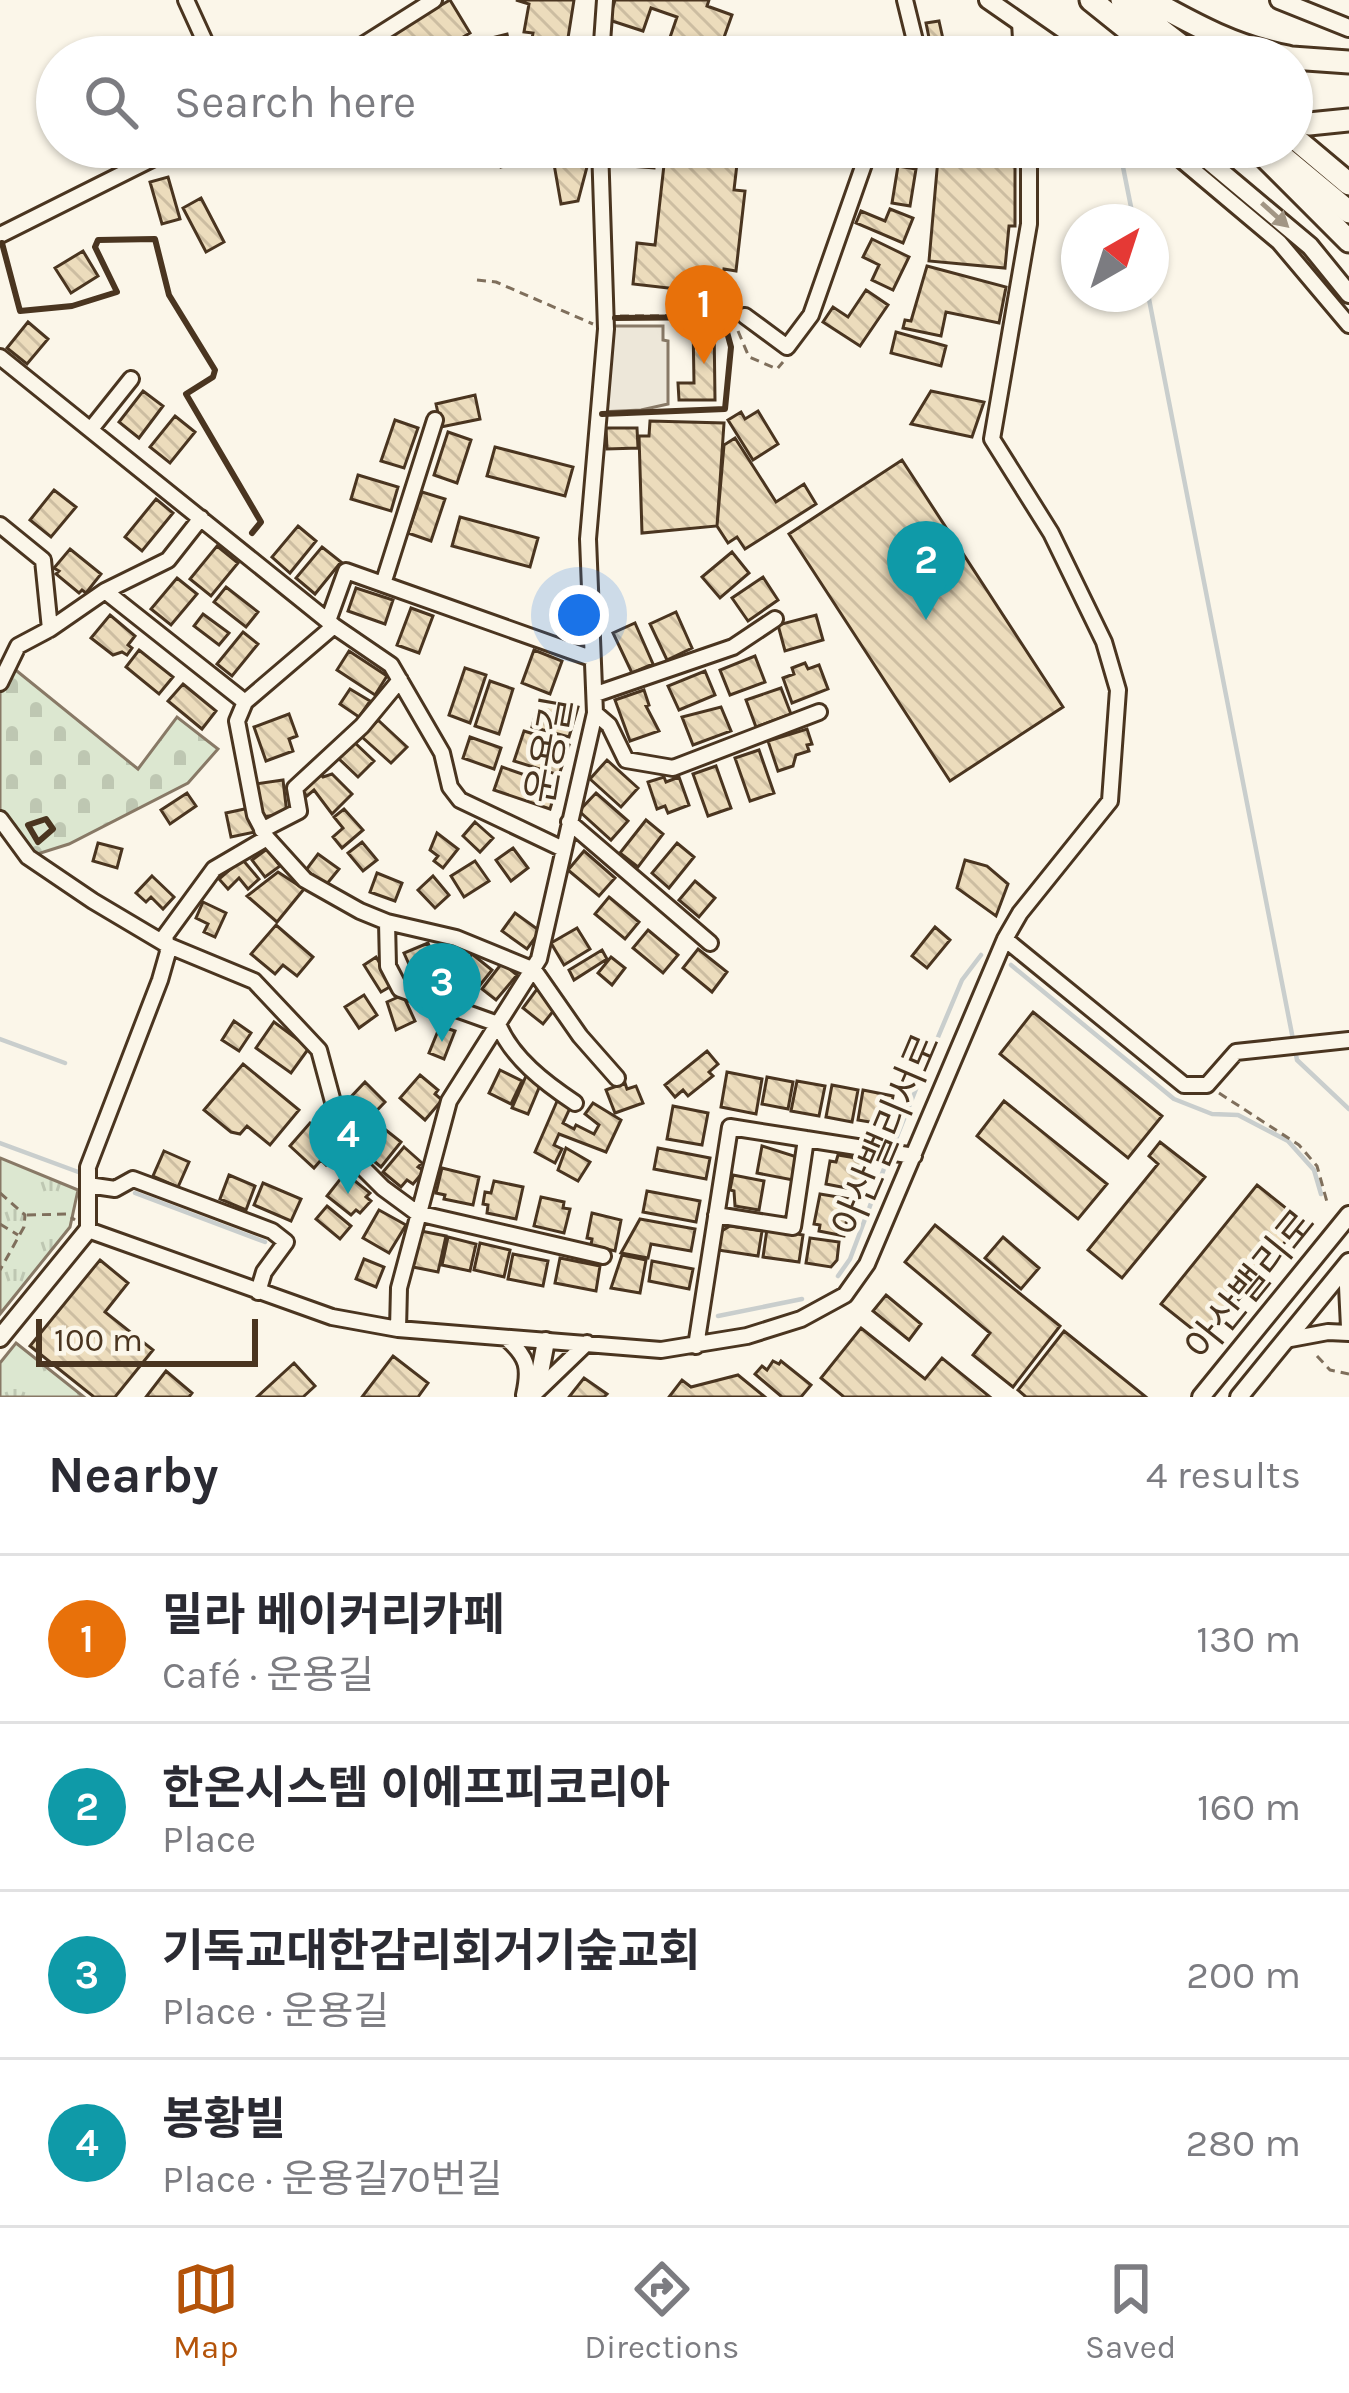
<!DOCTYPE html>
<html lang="en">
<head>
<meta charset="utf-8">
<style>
  :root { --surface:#fff; --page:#f7f7f7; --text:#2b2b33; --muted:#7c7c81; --line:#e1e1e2; --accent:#b45309 }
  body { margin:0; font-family:Karla,"Noto Sans KR",sans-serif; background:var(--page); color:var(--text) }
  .compass { position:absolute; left:1061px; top:204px; width:108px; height:108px; border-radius:50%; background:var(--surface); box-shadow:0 3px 9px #0004; rotate:39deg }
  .scale { position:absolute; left:36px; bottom:30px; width:222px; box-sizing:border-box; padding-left:12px; border:6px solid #4a3520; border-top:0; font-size:33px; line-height:42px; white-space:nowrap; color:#4a3520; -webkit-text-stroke:9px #fbf6e9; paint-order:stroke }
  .you { position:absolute; left:579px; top:615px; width:42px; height:42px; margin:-30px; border:9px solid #fff; border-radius:50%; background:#1a73e8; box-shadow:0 0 0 18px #1a73e833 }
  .badge { display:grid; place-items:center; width:78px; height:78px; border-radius:50%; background:var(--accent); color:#fff; font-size:39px; font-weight:700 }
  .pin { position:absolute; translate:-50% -99px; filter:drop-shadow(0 3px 6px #0008) }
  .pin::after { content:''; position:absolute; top:63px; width:42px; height:36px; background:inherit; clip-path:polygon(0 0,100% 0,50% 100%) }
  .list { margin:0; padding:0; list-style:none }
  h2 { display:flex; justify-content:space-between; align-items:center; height:156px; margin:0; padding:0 48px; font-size:51px }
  h2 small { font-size:39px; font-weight:400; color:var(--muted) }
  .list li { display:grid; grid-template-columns:78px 1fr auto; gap:36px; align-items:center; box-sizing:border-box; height:168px; padding:0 48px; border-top:3px solid var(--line) }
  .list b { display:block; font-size:45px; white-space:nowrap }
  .list p { margin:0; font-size:39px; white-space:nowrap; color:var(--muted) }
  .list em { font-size:39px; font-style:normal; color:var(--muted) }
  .icon { flex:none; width:66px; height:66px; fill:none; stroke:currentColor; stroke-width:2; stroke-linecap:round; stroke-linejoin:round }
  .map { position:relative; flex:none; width:1349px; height:1397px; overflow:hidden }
  .search { position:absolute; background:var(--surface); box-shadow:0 3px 9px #0004; left:36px; right:36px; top:36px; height:132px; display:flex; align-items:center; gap:30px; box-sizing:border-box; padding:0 42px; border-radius:66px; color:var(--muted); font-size:45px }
  .sheet { height:828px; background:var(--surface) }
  nav { display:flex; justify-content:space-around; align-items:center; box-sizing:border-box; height:168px; border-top:3px solid var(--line); background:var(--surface); font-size:33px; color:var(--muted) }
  nav a { display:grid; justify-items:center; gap:6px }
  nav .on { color:var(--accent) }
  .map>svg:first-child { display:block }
  .grass { fill:url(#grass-tufts); stroke:#887966; stroke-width:3 }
  .cemetery { fill:url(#cemetery-stones); stroke:#887966; stroke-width:3 }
  .parking { fill:#ede7d9; stroke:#887966; stroke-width:3 }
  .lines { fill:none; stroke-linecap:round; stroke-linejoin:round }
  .stream { stroke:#c9cecd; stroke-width:4.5 }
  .building { fill:url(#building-back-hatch); stroke:#4a3520; stroke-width:3 }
  .minor-casing { stroke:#4a3520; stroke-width:20 }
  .tertiary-casing { stroke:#4a3520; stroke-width:22 }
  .primary-casing { stroke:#4a3520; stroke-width:27 }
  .trunk-casing { stroke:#4a3520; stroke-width:27 }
  .path { stroke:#7f6f5c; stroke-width:3; stroke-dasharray:9 6; stroke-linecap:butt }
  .minor { stroke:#fbf6e9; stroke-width:14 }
  .tertiary { stroke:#fbf6e9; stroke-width:16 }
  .primary { stroke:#fbf6e9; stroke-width:21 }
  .trunk { stroke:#fbf6e9; stroke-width:21 }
  .wall { stroke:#4a3520; stroke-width:6 }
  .oneway { fill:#a29684 }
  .labels { text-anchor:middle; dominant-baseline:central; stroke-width:9; stroke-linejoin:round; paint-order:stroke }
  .street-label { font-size:39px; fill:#4a3520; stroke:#fbf6e9 }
</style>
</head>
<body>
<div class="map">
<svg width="1349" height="1397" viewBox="0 0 1349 1397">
  <defs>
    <pattern id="grass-tufts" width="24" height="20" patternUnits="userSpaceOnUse" patternTransform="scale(3)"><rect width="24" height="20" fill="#dce7d0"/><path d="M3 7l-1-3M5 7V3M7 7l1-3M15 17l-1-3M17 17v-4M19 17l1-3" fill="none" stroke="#bec7b2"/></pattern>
    <pattern id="cemetery-stones" width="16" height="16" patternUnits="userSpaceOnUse" patternTransform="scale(3)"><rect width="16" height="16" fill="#dce7d0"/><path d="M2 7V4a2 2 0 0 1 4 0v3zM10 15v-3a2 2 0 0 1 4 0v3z" fill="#bec7b2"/></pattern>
    <pattern id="building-back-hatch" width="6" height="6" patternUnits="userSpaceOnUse" patternTransform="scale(3)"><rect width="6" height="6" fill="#ecdcbc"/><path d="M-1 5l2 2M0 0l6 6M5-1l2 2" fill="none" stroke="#ccbda1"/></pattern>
  </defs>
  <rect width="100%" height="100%" fill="#fbf6e9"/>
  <path class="grass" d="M0 1158 78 1190 70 1227 0 1314Z
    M16 1343 84 1397H0V1363Z"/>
  <path class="cemetery" d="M7 663 138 769 177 717 218 749 188 783 69 844 28 857 0 819V683Z"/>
  <path class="parking" d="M606 326H663V340L668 341V404L641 410 599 412Z"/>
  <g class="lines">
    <path class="stream" d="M1119 147 1134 222
      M1148 294 1297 1060 1349 1109
      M1011 965 1174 1099 1212 1114 1238 1115 1288 1141 1314 1170 1321 1194
      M0 1039 65 1063
      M933 1049 962 980 981 955
      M0 1143 81 1173
      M894 1144 924 1069
      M135 1193 265 1242
      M838 1276 850 1259 885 1166
      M718 1316 802 1299"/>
  </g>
  <path class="building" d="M450 0 470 33 429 57H351Z
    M516 0H574L565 57H529L533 33 524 32 529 4Z
    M615 0H709L707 6 732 15 717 57H681L665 52 677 17 651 8 643 31 609 20Z
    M939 21 947 57H933L926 23Z
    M507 34 512 57H475L471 43Z
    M496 147H534L537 158 501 167Z
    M551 147H584L587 167 578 201 561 204Z
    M618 147H655L654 168 617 165Z
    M666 147H721L719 161 737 164 734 190 745 191 736 271 724 269 721 294 633 284 637 243 655 245Z
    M939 147 1015 149V226H1009L1005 268 929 261Z
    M898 166 916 169 910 206 892 203Z
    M168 177 180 219 162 224 150 182Z
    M201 198 224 242 206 252 183 208Z
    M890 209 913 218 903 243 856 223 861 211 885 221Z
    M872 239 909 257 893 290 872 280 879 265 863 257Z
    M83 251 98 276 71 293 55 268Z
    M927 266 1006 287 999 323 946 312 941 336 903 328 905 320 911 321Z
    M866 290 888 305 860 346 823 322 833 307 848 317Z
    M28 322 48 339 27 364 7 348Z
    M693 322H714L715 400H679L678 383H694Z
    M896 332 946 346 941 366 891 353Z
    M143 391 163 406 139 438 119 422Z
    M931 391 984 402 972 437 911 424Z
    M475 395 480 419 441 427 436 404Z
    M758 411 778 444 753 460 728 420 741 412 745 419Z
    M175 416 195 432 170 463 150 447Z
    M395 420 418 428 404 468 381 461Z
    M650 421 724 423 717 526 642 533 639 436H649Z
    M606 428H637L638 448 607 449Z
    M448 432 471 440 457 483 434 475Z
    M735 438 776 502 804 484 816 504 745 549 737 537 728 543 717 526 724 445Z
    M495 447 573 467 565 496 487 476Z
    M902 460 1063 707 950 781 789 534Z
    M358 475 398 487 391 511 351 499Z
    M54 490 76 507 51 537 30 520Z
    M422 492 445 499 431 541 408 533Z
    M156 499 173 513 142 551 125 537Z
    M460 517 538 538 530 567 452 546Z
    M298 526 316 541 290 573 272 557Z
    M217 546 238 563 211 596 190 579Z
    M322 547 341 562 315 594 296 578Z
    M70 549 101 574 86 593 82 590 79 593 56 574 59 571 54 568Z
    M732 552 749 573 720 598 702 577Z
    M763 577 778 600 748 621 732 598Z
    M177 578 197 594 171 625 151 609Z
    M226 587 258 612 246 627 214 602Z
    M356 588 393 600 385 624 348 611Z
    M411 608 433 616 419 653 397 645Z
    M676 612 692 648 667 660 650 624Z
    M203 614 229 633 219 645 194 626Z
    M110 615 135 636 128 645 132 648 127 655 122 652 113 655 91 638Z
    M816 615 823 640 785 651 778 625Z
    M635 623 653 664 632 673 613 633Z
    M243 632 258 644 232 676 217 664Z
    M139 650 173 677 159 694 126 667Z
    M534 650 562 661 550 694 522 683Z
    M349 651 387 676 375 695 337 670Z
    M755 656 765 682 730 695 720 670Z
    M805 663 808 669 819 665 828 689 792 703 783 678 794 674 792 668Z
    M465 668 486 675 470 723 449 715Z
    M705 671 715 695 679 710 668 686Z
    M490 681 513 689 499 734 475 726Z
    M183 684 216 711 202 729 168 701Z
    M781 688 791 714 756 727 746 700Z
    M350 689 370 701 359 717 340 704Z
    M644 690 649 705 646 706 659 731 630 741 615 700Z
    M540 697 578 707 569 737 532 727Z
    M721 707 731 731 693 745 682 717Z
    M289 714 297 736 289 739 293 751 266 761 254 727Z
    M378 720 407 747 391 763 362 737Z
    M807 729 812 744 807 745 809 751 796 755 793 766 778 771 768 741Z
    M524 731 569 745 559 775 514 761Z
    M470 737 501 748 494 769 463 758Z
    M353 741 374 761 358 777 337 757Z
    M759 750 774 793 750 801 735 758Z
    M607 760 638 788 621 807 590 779Z
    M716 766 731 808 708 816 693 774Z
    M502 767 557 786 550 809 494 790Z
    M318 772 323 777 332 774 352 794 332 814 314 790 307 796 300 789Z
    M664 777 666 782 679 777 689 805 668 813 665 806 657 809 648 782Z
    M283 780 287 814 260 817 255 784Z
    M187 793 196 806 170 824 161 810Z
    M596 793 628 821 611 840 579 811Z
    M249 808 255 832 231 837 226 813Z
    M344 809 363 830 342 848 333 837 343 828 334 817Z
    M646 820 663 834 638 867 620 853Z
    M475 822 493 838 480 852 463 836Z
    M437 833 458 849 443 868 434 861 438 856 430 850Z
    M362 842 377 860 363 871 348 853Z
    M98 843 122 849 117 868 93 861Z
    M677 843 694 857 669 888 652 873Z
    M513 848 528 868 511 881 496 860Z
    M267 849 280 866 265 877 252 860Z
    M584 851 615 878 599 896 568 870Z
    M318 854 339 869 326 885 306 870Z
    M242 859 259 879 248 889 239 878 228 889 219 879Z
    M965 860 987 866 1008 884 996 916 957 888Z
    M475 861 489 881 464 897 451 876Z
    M278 872 304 889 277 922 247 896Z
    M377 873 402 883 395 901 370 892Z
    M152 876 174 897 163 909 151 897 146 902 136 893Z
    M433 876 449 895 435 908 418 890Z
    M695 881 715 898 699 917 679 900Z
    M609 897 639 922 625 939 595 914Z
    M203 902 226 913 215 937 204 932 208 924 196 918Z
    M515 913 540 931 527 949 502 931Z
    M276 925 313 957 297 976 283 965 275 974 251 954Z
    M935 927 950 940 927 968 912 956Z
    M577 928 590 949 564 965 551 943Z
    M648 930 678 955 663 973 633 948Z
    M428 943 440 970 416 980 404 953Z
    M698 949 727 972 712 992 683 968Z
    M602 950 607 959 574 980 569 970Z
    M472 954 492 970 472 995 459 984 465 976 462 966Z
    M376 957 393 985 381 992 364 965Z
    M611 957 625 968 612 985 598 973Z
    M502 963 517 975 496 1000 482 989Z
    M537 989 558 1005 543 1024 523 1008Z
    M364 995 377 1015 359 1028 345 1007Z
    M403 995 415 1021 396 1030 387 1002Z
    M1033 1012 1162 1116 1128 1158 1000 1054Z
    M234 1021 251 1033 239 1051 222 1040Z
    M274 1022 309 1048 291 1073 256 1048Z
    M440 1026 455 1031 444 1059 429 1053Z
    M707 1051 718 1064 709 1072 713 1076 688 1096 683 1090 675 1097 665 1085Z
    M243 1064 299 1110 270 1145 247 1126 240 1134 231 1132 204 1110Z
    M500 1070 522 1081 511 1104 489 1093Z
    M727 1072 762 1079 756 1114 721 1107Z
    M420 1075 438 1090 435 1094 442 1100 425 1120 400 1098Z
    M526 1076 541 1083 528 1114 512 1108Z
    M767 1077 793 1082 788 1109 762 1104Z
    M797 1081 825 1086 819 1116 791 1111Z
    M365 1082 385 1102 356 1132 346 1122 358 1109 348 1100Z
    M625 1083 627 1089 636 1086 643 1103 615 1113 606 1090Z
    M832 1085 858 1090 852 1122 826 1117Z
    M863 1090 893 1096 888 1125 858 1120Z
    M558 1099 571 1106 563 1123 574 1129 576 1125 594 1134 599 1125 585 1114 593 1103 621 1120 606 1152 559 1134 554 1145 562 1149 555 1163 535 1152Z
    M1004 1101 1107 1184 1078 1219 977 1136Z
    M673 1106 708 1113 702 1145 667 1139Z
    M310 1123 335 1144 331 1148 336 1153 326 1165 321 1160 314 1168 290 1146Z
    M382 1127 401 1142 381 1167 362 1151 369 1143 364 1139 374 1128 378 1131Z
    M1160 1142 1205 1177 1122 1278 1088 1250 1158 1164 1149 1156Z
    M762 1146 797 1157 793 1180 757 1173Z
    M404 1147 422 1163 418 1167 424 1171 413 1184 407 1180 401 1187 383 1172Z
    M566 1148 590 1162 578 1181 558 1170Z
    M658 1148 710 1158 706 1179 654 1169Z
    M164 1151 189 1162 178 1187 153 1176Z
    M838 1155 868 1160 862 1191 826 1184 830 1161 836 1162Z
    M442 1168 479 1177 473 1205 444 1199 445 1195 436 1193Z
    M345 1173 370 1193 366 1197 371 1201 360 1213 356 1210 351 1215 327 1196Z
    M229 1175 255 1186 246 1210 220 1199Z
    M733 1175 764 1181 759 1210 735 1206 734 1191 730 1190Z
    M494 1181 523 1187 516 1219 487 1213 488 1205 483 1204 485 1192 491 1193Z
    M263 1183 301 1199 291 1221 254 1205Z
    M1257 1185 1302 1221 1206 1340 1161 1304Z
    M647 1191 700 1201 696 1222 643 1212Z
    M820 1194 850 1199 844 1236 819 1231 820 1225 814 1224Z
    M541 1197 564 1202 563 1208 570 1209 564 1233 534 1226Z
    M327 1206 351 1226 340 1239 316 1219Z
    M379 1210 406 1225 389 1253 363 1238Z
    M592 1213 621 1220 615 1251 591 1245 592 1239 587 1238Z
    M640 1219 695 1229 691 1251 651 1244 648 1258 621 1253Z
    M935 1225 1060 1326 1013 1387 973 1355 990 1333 905 1262Z
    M730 1226 762 1231 758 1256 718 1250 720 1232Z
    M767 1229 803 1235 799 1262 763 1257Z
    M421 1231 446 1236 438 1272 413 1267Z
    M448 1237 476 1244 470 1271 442 1265Z
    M1003 1237 1039 1268 1021 1289 985 1258Z
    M810 1238 839 1242 837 1260 831 1267 806 1263Z
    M480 1243 510 1250 504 1277 474 1270Z
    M513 1254 548 1261 543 1286 508 1279Z
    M622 1255 646 1260 640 1293 611 1288Z
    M560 1258 600 1266 596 1291 555 1283Z
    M364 1259 384 1267 376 1287 356 1279Z
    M100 1260 128 1283 105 1312 153 1350 115 1397H94L30 1346Z
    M652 1261 693 1269 689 1289 649 1281Z
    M886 1295 921 1324 909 1340 873 1311Z
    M861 1328 925 1379 942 1358 990 1397H844L821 1378Z
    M1064 1331 1146 1397H1026L1018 1390Z
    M393 1356 428 1383 418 1397H362Z
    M773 1361 779 1364 781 1361 811 1385 801 1397H782L755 1374 762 1366 767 1370Z
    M294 1363 315 1386 303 1397H257Z
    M166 1371 192 1393 189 1397H146Z
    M738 1375 765 1397H669L682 1380 691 1387Z
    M584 1378 607 1394 604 1397H569Z"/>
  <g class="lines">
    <g class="minor-casing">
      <path id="minor" d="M186 0 212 57
        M905 0 919 57
        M1020 22 1022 57
        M344 57 434 0
        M601 57 605 0
        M1166 147 1279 242 1349 325
        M0 235 176 147
        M745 316 787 347 811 315 870 147
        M0 357 334 626 391 665 442 753 450 787 460 800 563 849
        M91 429 131 379
        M201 518 168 560 105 591 245 702
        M0 525 43 560 50 629 105 591
        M383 584 435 420
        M328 621 346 571 591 658
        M334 626 245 702 237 721 255 815 267 838 305 880 360 911 387 922 456 938 534 970 580 1036 617 1078
        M0 683 18 646 50 629
        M596 694 733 647 775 619
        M595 713 609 725 626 760 673 768 819 712
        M0 819 28 857 93 901 167 945 254 981 319 1050 343 1139 354 1159 383 1188 417 1213 603 1256
        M569 822 710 943
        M262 830 299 811 295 788 362 726 400 680
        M267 838 214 869 165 936 168 952 160 980 88 1167V1230L332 1317 398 1329 661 1350 747 1336 801 1319 845 1295 867 1264 1005 939 1020 913 1110 801 1118 690 1104 642 1051 533 992 439 1029 224V147
        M387 922 388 966 400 989 498 1024C512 1058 545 1083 575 1103
        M1005 939 1184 1085H1207L1236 1052 1349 1040
        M806 1139 914 1156
        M88 1185 115 1189 133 1179 272 1231 286 1242 264 1272 258 1292
        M1346 1266 1349 1327
        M398 1329 399 1288 449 1101 539 959 595 713 588 539 606 329 600 147
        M506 1338C528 1357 530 1368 524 1395
        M1285 1340 1328 1332 1349 1333
        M696 1346C707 1273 719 1200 730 1127L806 1139 793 1227 716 1215
        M535 1393 587 1343"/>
    </g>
    <g class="tertiary-casing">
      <path id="tertiary" d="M988 0 1070 57
        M1279 0 1349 28
        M1192 147 1310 246 1349 294
        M0 1338 88 1230
        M527 1397 539 1378 546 1341
        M1201 1397 1349 1215
        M1239 1397 1349 1262"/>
    </g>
    <g class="primary-casing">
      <path id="primary" d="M1309 124 1349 120
        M1255 147 1349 241"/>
    </g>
    <g class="trunk-casing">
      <path id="trunk" d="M1091 0 1162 57
        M1122 0 1196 57
        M1150 0C1195 25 1237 48 1288 57
        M1292 58 1349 62
        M1292 136 1349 184
        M1271 147 1349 212"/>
    </g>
    <path class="path" d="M477 280 496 282 593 324
      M620 316 724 315 729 319
      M738 331 749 357 777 369 783 362
      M1219 1093 1299 1145 1317 1166 1327 1202
      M0 1193 25 1215 24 1227 0 1270
      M27 1215 67 1214 75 1220
      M0 1224 18 1235
      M1317 1356 1330 1370 1349 1374"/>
    <use href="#minor" class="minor"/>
    <use href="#tertiary" class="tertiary"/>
    <use href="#primary" class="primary"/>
    <use href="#trunk" class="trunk"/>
    <path class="wall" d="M2 243 20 311 72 306 117 292 95 247 98 240 155 239 169 295 215 370 213 377 186 394 261 522 252 533
      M602 414 725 409 731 347 723 317 615 318
      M46 819 53 829 38 842 28 825Z"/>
  </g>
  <defs><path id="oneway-solid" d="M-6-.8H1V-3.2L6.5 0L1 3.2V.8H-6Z" transform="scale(3)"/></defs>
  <use class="oneway" href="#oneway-solid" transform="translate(1275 215) rotate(42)"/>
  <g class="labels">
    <g class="street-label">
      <text transform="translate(549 750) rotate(-80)">운용길</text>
      <text transform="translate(886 1135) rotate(-67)">아산밸리서로</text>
      <text transform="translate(1250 1285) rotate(-51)">아산밸리로</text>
    </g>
  </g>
</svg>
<svg class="compass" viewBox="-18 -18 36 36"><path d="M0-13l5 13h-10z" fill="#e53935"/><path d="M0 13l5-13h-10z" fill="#7c7c81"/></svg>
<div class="scale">100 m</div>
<div class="you"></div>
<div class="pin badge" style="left:704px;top:364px;background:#e8710a">1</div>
<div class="pin badge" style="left:926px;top:620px;background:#0f9aa8">2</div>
<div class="pin badge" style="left:442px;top:1042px;background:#0f9aa8">3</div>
<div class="pin badge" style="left:348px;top:1194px;background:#0f9aa8">4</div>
<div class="search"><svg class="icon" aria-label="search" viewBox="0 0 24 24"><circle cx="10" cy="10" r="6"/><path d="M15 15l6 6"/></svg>Search here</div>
</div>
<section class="sheet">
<h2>Nearby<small>4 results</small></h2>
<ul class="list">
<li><span class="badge" style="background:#e8710a">1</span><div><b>밀라 베이커리카페</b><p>Café · 운용길</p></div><em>130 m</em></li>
<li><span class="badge" style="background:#0f9aa8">2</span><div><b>한온시스템 이에프피코리아</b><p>Place</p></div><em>160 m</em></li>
<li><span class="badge" style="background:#0f9aa8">3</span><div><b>기독교대한감리회거기숲교회</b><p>Place · 운용길</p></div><em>200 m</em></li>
<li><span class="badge" style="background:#0f9aa8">4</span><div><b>봉황빌</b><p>Place · 운용길70번길</p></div><em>280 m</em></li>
</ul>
</section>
<nav>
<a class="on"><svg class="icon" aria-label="map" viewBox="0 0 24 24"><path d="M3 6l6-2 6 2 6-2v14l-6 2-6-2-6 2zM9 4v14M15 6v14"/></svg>Map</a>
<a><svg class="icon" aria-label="directions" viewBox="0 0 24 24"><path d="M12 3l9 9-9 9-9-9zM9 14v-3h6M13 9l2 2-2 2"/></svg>Directions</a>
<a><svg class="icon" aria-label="saved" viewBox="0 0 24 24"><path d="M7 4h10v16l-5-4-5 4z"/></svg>Saved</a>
</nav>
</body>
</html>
